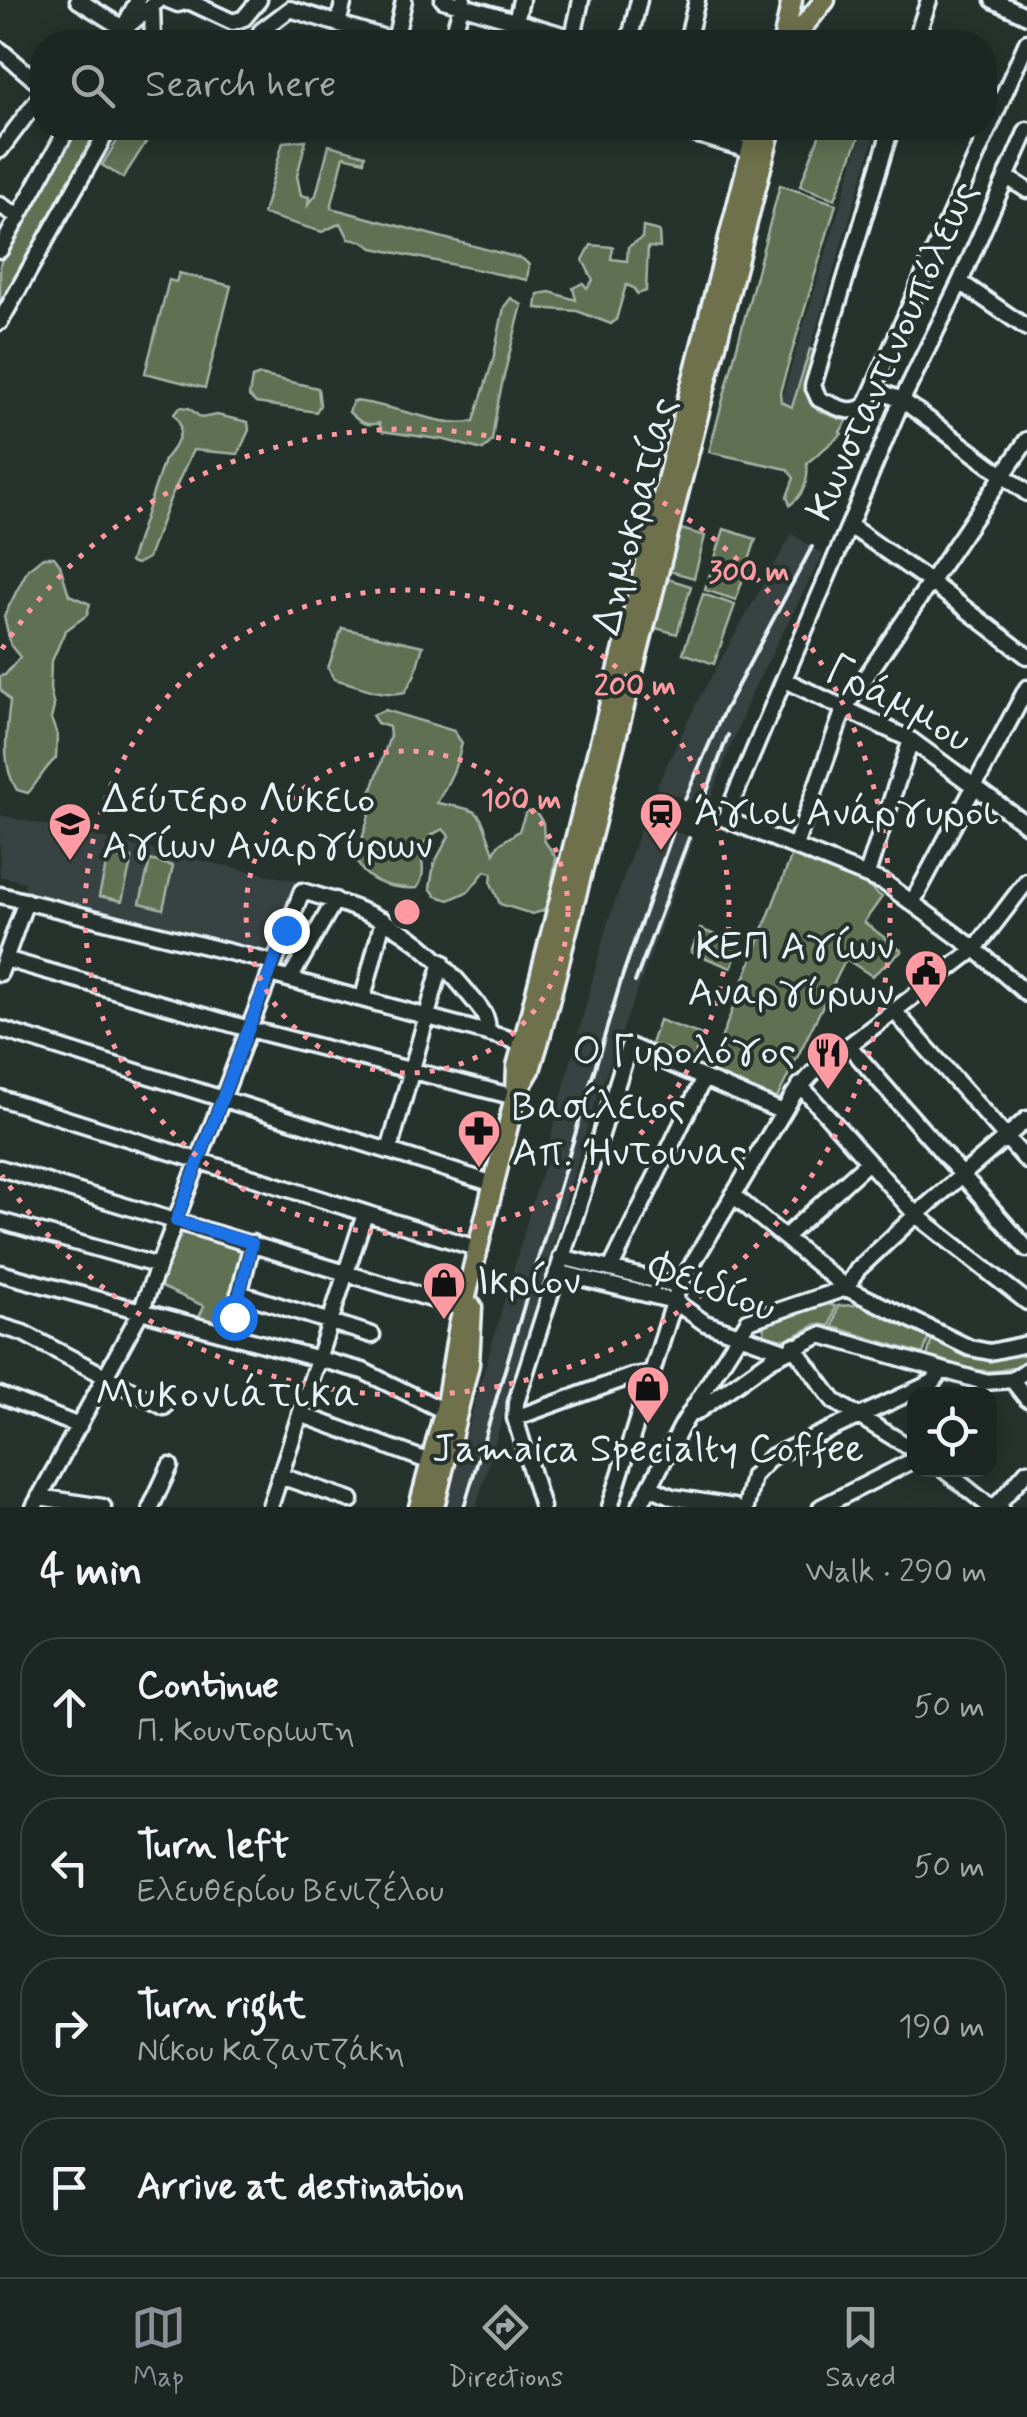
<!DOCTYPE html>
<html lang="en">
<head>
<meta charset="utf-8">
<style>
  :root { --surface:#1c2622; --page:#29322f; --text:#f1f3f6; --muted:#a0a5a5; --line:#3a4340; --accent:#8c9099 }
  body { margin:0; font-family:Mynerve,sans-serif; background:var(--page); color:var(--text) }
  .controls { position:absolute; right:30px; bottom:30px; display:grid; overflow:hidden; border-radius:20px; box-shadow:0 5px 25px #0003 }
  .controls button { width:90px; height:90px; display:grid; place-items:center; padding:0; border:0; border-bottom:2px solid var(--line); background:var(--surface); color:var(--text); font:50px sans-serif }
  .stop { position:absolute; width:30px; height:30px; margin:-22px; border:8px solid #1a73e8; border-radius:50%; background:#fff }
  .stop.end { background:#1a73e8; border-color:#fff; box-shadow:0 2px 10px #0008 }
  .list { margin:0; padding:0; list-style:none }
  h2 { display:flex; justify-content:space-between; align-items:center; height:130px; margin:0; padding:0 40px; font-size:42px }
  h2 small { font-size:32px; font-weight:400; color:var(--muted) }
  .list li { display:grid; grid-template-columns:65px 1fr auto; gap:30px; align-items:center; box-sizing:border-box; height:140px; margin:0 20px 20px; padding:0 20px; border:2px solid var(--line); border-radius:40px }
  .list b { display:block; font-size:38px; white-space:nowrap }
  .list p { margin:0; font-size:32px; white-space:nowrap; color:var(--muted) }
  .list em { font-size:32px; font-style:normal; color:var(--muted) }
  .icon { flex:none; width:55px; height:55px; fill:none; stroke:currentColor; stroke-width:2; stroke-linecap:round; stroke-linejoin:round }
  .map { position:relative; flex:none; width:1027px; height:1507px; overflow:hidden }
  .search { position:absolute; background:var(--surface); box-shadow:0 5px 25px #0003; left:30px; right:30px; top:30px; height:110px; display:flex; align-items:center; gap:25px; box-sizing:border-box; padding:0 35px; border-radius:40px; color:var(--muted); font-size:38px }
  .sheet { height:770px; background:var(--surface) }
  nav { display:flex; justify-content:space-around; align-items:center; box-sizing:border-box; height:140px; border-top:2px solid var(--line); background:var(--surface); font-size:28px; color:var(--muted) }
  nav a { display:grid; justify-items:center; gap:5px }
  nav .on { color:var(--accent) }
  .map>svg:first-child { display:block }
  .built { fill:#394343 }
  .green { fill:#607153; stroke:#a4b1a6; stroke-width:2.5 }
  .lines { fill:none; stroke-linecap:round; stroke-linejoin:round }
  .minor-casing { stroke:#e8f1f8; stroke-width:21 }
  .major-casing { stroke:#e8f1f8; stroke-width:25 }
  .minor { stroke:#26332d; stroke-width:14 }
  .major { stroke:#6e714b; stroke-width:18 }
  .rail { stroke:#e8f1f8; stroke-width:4 }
  .route { stroke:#1a73e8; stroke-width:12 }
  .ring { fill:none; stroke:#ff9aa2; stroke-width:5; stroke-dasharray:5 10 }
  .labels { text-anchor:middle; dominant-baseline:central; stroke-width:8; stroke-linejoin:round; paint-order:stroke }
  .street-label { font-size:40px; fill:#e8f1f8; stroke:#26332d }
  .poi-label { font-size:40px; fill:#e8f1f8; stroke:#26332d; text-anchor:start }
  .neighbourhood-label { font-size:42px; letter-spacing:2.5px; fill:#e8f1f8; stroke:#26332d }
  .centre { fill:#ff9aa2; stroke:#26332d; stroke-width:5 }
  .ring-label { font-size:30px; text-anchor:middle; font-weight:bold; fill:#ff9aa2; stroke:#26332d; stroke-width:8; stroke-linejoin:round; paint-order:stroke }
</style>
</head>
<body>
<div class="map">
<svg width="1027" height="1507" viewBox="0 0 1027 1507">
  <rect width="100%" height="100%" fill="#26332d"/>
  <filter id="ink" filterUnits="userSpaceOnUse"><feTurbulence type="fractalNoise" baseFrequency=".01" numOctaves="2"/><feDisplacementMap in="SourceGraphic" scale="20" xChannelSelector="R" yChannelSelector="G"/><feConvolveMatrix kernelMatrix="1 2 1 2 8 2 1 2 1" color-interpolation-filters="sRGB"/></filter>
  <g filter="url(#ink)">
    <path class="built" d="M864 128H877L782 441 770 437Z
      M792 534 823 554 751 694 707 807 656 788 696 704Z
      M0 815 143 848 296 881 270 951 25 893V882L0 876Z
      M643 821 694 838 592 1112 476 1507H445L541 1174 607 925Z"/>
    <path class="green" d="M75 128H105L0 312V264Z
      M125 128 148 139 123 178 102 165Z
      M822 128H833L859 137 835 199 800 186Z
      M306 140 297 176 301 195 309 197 308 205 316 195 329 145 365 155 364 161 344 156 331 208 523 259 529 265 527 280 373 248 362 241 349 239 341 223 322 232 263 214 283 142Z
      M780 185 836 204 780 392 781 402 792 407 810 349 816 352C815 397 787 403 847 421L840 432 842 434 807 463C809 480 803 495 790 505L787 497 794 478 787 469 709 452Z
      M643 227 659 231 660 248 648 247 646 291 637 294 634 288 626 285 616 320 611 324 577 311 536 308 538 294 550 292 576 300 573 288 583 283 587 288 593 280 583 260 591 245 613 247 611 259 627 261 628 247 642 238Z
      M179 273 231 286 205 388 145 373 169 280 176 282Z
      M511 298 522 305C511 348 497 397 492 441L483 450 445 440 382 431 379 423C366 427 359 422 349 412L353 401C385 402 447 430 474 421L493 360 504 307Z
      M260 375 318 388 320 405 316 412 256 403 249 396 252 378Z
      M180 407 189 408 201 418 217 415 248 422 249 430 238 454 193 450 170 499 148 558 137 564 130 562 164 460C176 446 188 430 174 414Z
      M681 529 705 536 694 578 669 571Z
      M724 529 756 539 736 600 705 590Z
      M43 557H54L60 565 69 595 90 604 87 615 65 631 51 663 50 689 54 707 51 719 57 734 56 758C42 771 39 781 28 793L17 790C0 764 7 730 10 701L0 689V676L5 675 20 657 11 646 4 616 28 569Z
      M665 578 691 586 677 634 652 627Z
      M703 594 735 605 714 664 683 653Z
      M342 628 423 646 414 676 405 692C383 698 356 684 334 679L328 668Z
      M385 710 454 731 462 743C456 770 449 780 437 803 487 812 477 808 494 853L498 845 519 831 526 811 536 812 543 823 544 840 556 858 549 900 543 911 532 914 500 904 491 883 492 873 485 871 469 891 449 900 436 896 430 888 434 864 449 836 443 829C404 846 434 864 417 888 395 889 366 884 357 861L363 854 361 843 371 808V793L390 736 389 727 377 723 372 715Z
      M793 852 860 881 882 897 864 922 902 951 872 976 846 959 775 1102 708 1073Z
      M109 853 132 858 122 901 99 896Z
      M150 860 173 866 163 909 140 903Z
      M700 929 741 945 731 968 691 952Z
      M659 1020 702 1035 694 1058 651 1044Z
      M180 1231 247 1251 228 1330 197 1322 204 1306 159 1286Z
      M828 1304 835 1306 830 1326 817 1324 787 1340 765 1335 763 1324Z
      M872 1304 929 1337 923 1354 833 1327 838 1306Z
      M932 1338C960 1355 996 1367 1027 1349V1361C993 1381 962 1367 927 1357Z"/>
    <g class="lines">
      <g class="minor-casing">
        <path id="minor" d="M78 0 124 29
          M168 0 178 4 188 1 233 22 244 18 259 0
          M443 0 587 42
          M993 0 1027 16
          M152 6 153 42
          M338 24 344 0
          M124 29 159 0
          M261 31 290 9 398 42
          M395 41 404 0
          M116 42 138 0
          M451 42 463 0
          M511 42 521 0
          M572 42 581 0
          M629 42 639 0
          M687 42 697 0
          M915 42 929 0
          M0 50 42 86
          M675 128 751 151
          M891 128 813 386 819 399C835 406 851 417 866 405L1027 42
          M1027 130 960 282 902 400 725 819 885 883 975 949 1027 994
          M0 150 42 94
          M1007 177 1027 190
          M0 205 19 217
          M0 250 68 128
          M960 282 1027 328
          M0 322 109 128
          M873 389 902 400 1027 493
          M850 526 929 581 1027 656
          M785 680 911 740 1027 825
          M795 846 844 709 1027 440
          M867 874 911 740
          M0 895 274 963
          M912 903 1027 688
          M5 959 249 1029 515 1097
          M0 973 26 901
          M270 974 524 1043
          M290 979 335 900
          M363 998 383 920
          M895 1012 1027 1161
          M0 1029 494 1184
          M849 1046 1027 1249
          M800 1085 916 1215 1027 1302
          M0 1098 479 1249
          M389 1151 442 962
          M0 1168 464 1309
          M733 1195 846 1288 858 1269 916 1215 1027 1119
          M0 1221 159 1266
          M786 1236 868 1162
          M561 1257 679 1286
          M611 1268 704 1078
          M557 1272 674 1301 705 1323 785 1351
          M0 1273 363 1371 438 1408
          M239 1293 372 1335
          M0 1326 23 1333 164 1407
          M229 1335 252 1243
          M793 1346 834 1401 914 1450
          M1012 1380 1027 1399
          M0 1395 79 1426
          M695 1413 771 1359 821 1335 984 1382 1012 1380 1027 1370
          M300 1414 425 1460
          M515 1418 632 1376 650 1374
          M944 1470 989 1506 1001 1507
          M280 1476 351 1500
          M650 1487 672 1497 734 1507
          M39 1497 103 1507
          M997 1505 1027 1471
          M34 1507 141 1311 302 891C378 913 416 930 467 992 477 1005 490 1015 487 1032
          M151 1507 170 1466
          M270 1507 365 1214
          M542 1507 515 1418 516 1403 629 1046 783 1112
          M610 1507 679 1286 794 1094 813 1073 975 949 1027 881
          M639 1507 683 1424 748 1321 846 1288 970 1348 990 1352 1027 1344
          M746 1507 753 1476 771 1457 933 1382 942 1370
          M821 1507 914 1460"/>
      </g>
      <g class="major-casing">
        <path id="major" d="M783 42 792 0
          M790 42 825 0
          M517 1092 530 1070 540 1037 771 128
          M419 1507 446 1405 459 1325 516 1093 517 1067 757 128
          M434 1507 469 1364 472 1307"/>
      </g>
      <use href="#minor" class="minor"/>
      <use href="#major" class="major"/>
      <path class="rail" d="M685 799 722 715 812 547
        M702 805 728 735
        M635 982 689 838
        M464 1507 623 974 673 832"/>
    </g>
  </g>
  <g class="lines" filter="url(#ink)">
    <path class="route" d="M234 1317 252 1243 176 1221 286 930"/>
  </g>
  <g class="ring">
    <circle cx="407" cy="912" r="161"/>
    <circle cx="407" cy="912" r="322"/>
    <path d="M2 649A483 483 0 1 1 2 1175"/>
  </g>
  <defs>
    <g id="station-pin" transform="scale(2.25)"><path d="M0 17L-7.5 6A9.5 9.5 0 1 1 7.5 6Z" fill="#ff9aa2" stroke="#26332d"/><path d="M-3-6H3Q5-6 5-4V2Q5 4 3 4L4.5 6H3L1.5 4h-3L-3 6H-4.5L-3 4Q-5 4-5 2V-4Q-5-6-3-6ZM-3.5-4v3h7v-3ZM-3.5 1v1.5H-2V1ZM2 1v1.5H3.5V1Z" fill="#111"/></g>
    <g id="school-pin" transform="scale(2.25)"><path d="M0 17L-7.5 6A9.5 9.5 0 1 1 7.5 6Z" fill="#ff9aa2" stroke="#26332d"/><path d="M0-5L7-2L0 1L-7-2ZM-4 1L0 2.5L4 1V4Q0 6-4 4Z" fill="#111"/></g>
    <g id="civic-pin" transform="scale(2.25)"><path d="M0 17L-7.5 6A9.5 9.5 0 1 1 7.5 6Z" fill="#ff9aa2" stroke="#26332d"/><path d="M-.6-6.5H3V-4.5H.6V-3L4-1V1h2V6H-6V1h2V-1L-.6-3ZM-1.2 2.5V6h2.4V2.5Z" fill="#111"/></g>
    <g id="restaurant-pin" transform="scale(2.25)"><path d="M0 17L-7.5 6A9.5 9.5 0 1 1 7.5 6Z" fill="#ff9aa2" stroke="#26332d"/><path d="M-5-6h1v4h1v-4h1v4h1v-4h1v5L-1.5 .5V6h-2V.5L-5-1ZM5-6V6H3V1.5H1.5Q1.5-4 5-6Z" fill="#111"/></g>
    <g id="pharmacy-pin" transform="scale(2.25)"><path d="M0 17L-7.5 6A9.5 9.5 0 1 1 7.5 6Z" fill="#ff9aa2" stroke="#26332d"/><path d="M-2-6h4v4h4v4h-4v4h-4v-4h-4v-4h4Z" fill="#111"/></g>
    <g id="shop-pin" transform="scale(2.25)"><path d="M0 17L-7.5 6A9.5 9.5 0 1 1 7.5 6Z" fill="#ff9aa2" stroke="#26332d"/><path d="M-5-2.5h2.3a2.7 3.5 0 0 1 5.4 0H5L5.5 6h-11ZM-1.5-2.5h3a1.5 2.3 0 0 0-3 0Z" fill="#111"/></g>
  </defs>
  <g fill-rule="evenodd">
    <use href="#station-pin" x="661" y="814"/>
    <use href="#school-pin" x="70" y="824"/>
    <use href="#civic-pin" x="926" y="971"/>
    <use href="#restaurant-pin" x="828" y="1053"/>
    <use href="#pharmacy-pin" x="479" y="1131"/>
    <use href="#shop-pin" x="444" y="1283"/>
    <use href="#shop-pin" x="648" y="1387"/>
  </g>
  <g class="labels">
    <g class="street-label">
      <text transform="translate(893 351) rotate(-66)">Κωνσταντινουπόλεως</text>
      <text transform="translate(636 516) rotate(-76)">Δημοκρατίας</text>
      <text transform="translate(898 705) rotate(29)">Γράμμου</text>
      <text transform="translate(712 1288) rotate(21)">Φειδίου</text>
    </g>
    <g class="poi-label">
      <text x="102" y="801">Δεύτερο Λύκειο<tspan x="102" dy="46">Αγίων Αναργύρων</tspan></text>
      <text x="694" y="814">Άγιοι Ανάργυροι</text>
      <text x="894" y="948" text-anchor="end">ΚΕΠ Αγίων<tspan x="894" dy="46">Αναργύρων</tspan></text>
      <text x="796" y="1053" text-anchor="end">Ο Γυρολόγος</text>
      <text x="512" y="1108">Βασίλειος<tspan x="512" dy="46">Απ. Ήντουνας</tspan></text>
      <text x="476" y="1283">Ικρίον</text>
      <text x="648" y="1450" text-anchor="middle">Jamaica Specialty Coffee</text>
    </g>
    <g class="neighbourhood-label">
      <text x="229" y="1395">Μυκονιάτικα</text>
    </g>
  </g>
  <circle cx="407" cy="912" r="15" class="centre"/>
  <g class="ring-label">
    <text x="749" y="581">300 m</text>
    <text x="635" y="695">200 m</text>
    <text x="521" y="809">100 m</text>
  </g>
</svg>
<div class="controls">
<button><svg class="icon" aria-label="locate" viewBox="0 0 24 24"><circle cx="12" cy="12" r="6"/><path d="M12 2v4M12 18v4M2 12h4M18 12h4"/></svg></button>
</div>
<div class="stop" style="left:234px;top:1317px"></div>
<div class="stop end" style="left:286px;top:930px"></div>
<div class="search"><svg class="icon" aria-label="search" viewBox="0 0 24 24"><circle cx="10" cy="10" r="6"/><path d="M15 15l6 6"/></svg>Search here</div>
</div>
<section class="sheet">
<h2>4 min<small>Walk · 290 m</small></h2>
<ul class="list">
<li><svg class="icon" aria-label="ahead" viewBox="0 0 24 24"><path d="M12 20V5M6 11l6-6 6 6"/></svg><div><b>Continue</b><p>Π. Κουντοριωτη</p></div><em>50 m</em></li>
<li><svg class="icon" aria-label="left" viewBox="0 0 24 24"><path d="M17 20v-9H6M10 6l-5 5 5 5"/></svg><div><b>Turn left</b><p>Ελευθερίου Βενιζέλου</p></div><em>50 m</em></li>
<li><svg class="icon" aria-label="right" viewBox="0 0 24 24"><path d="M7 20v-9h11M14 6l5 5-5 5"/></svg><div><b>Turn right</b><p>Νίκου Καζαντζάκη</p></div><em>190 m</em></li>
<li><svg class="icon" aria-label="arrive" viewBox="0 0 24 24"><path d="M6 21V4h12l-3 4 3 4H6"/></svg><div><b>Arrive at destination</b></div></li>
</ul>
</section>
<nav>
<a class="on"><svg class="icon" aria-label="map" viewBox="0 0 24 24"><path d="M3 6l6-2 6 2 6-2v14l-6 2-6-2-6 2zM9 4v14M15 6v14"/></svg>Map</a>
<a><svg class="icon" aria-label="directions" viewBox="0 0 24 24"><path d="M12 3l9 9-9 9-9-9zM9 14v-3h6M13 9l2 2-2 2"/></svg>Directions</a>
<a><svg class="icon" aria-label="saved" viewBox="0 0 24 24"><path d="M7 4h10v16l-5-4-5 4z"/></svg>Saved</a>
</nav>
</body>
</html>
